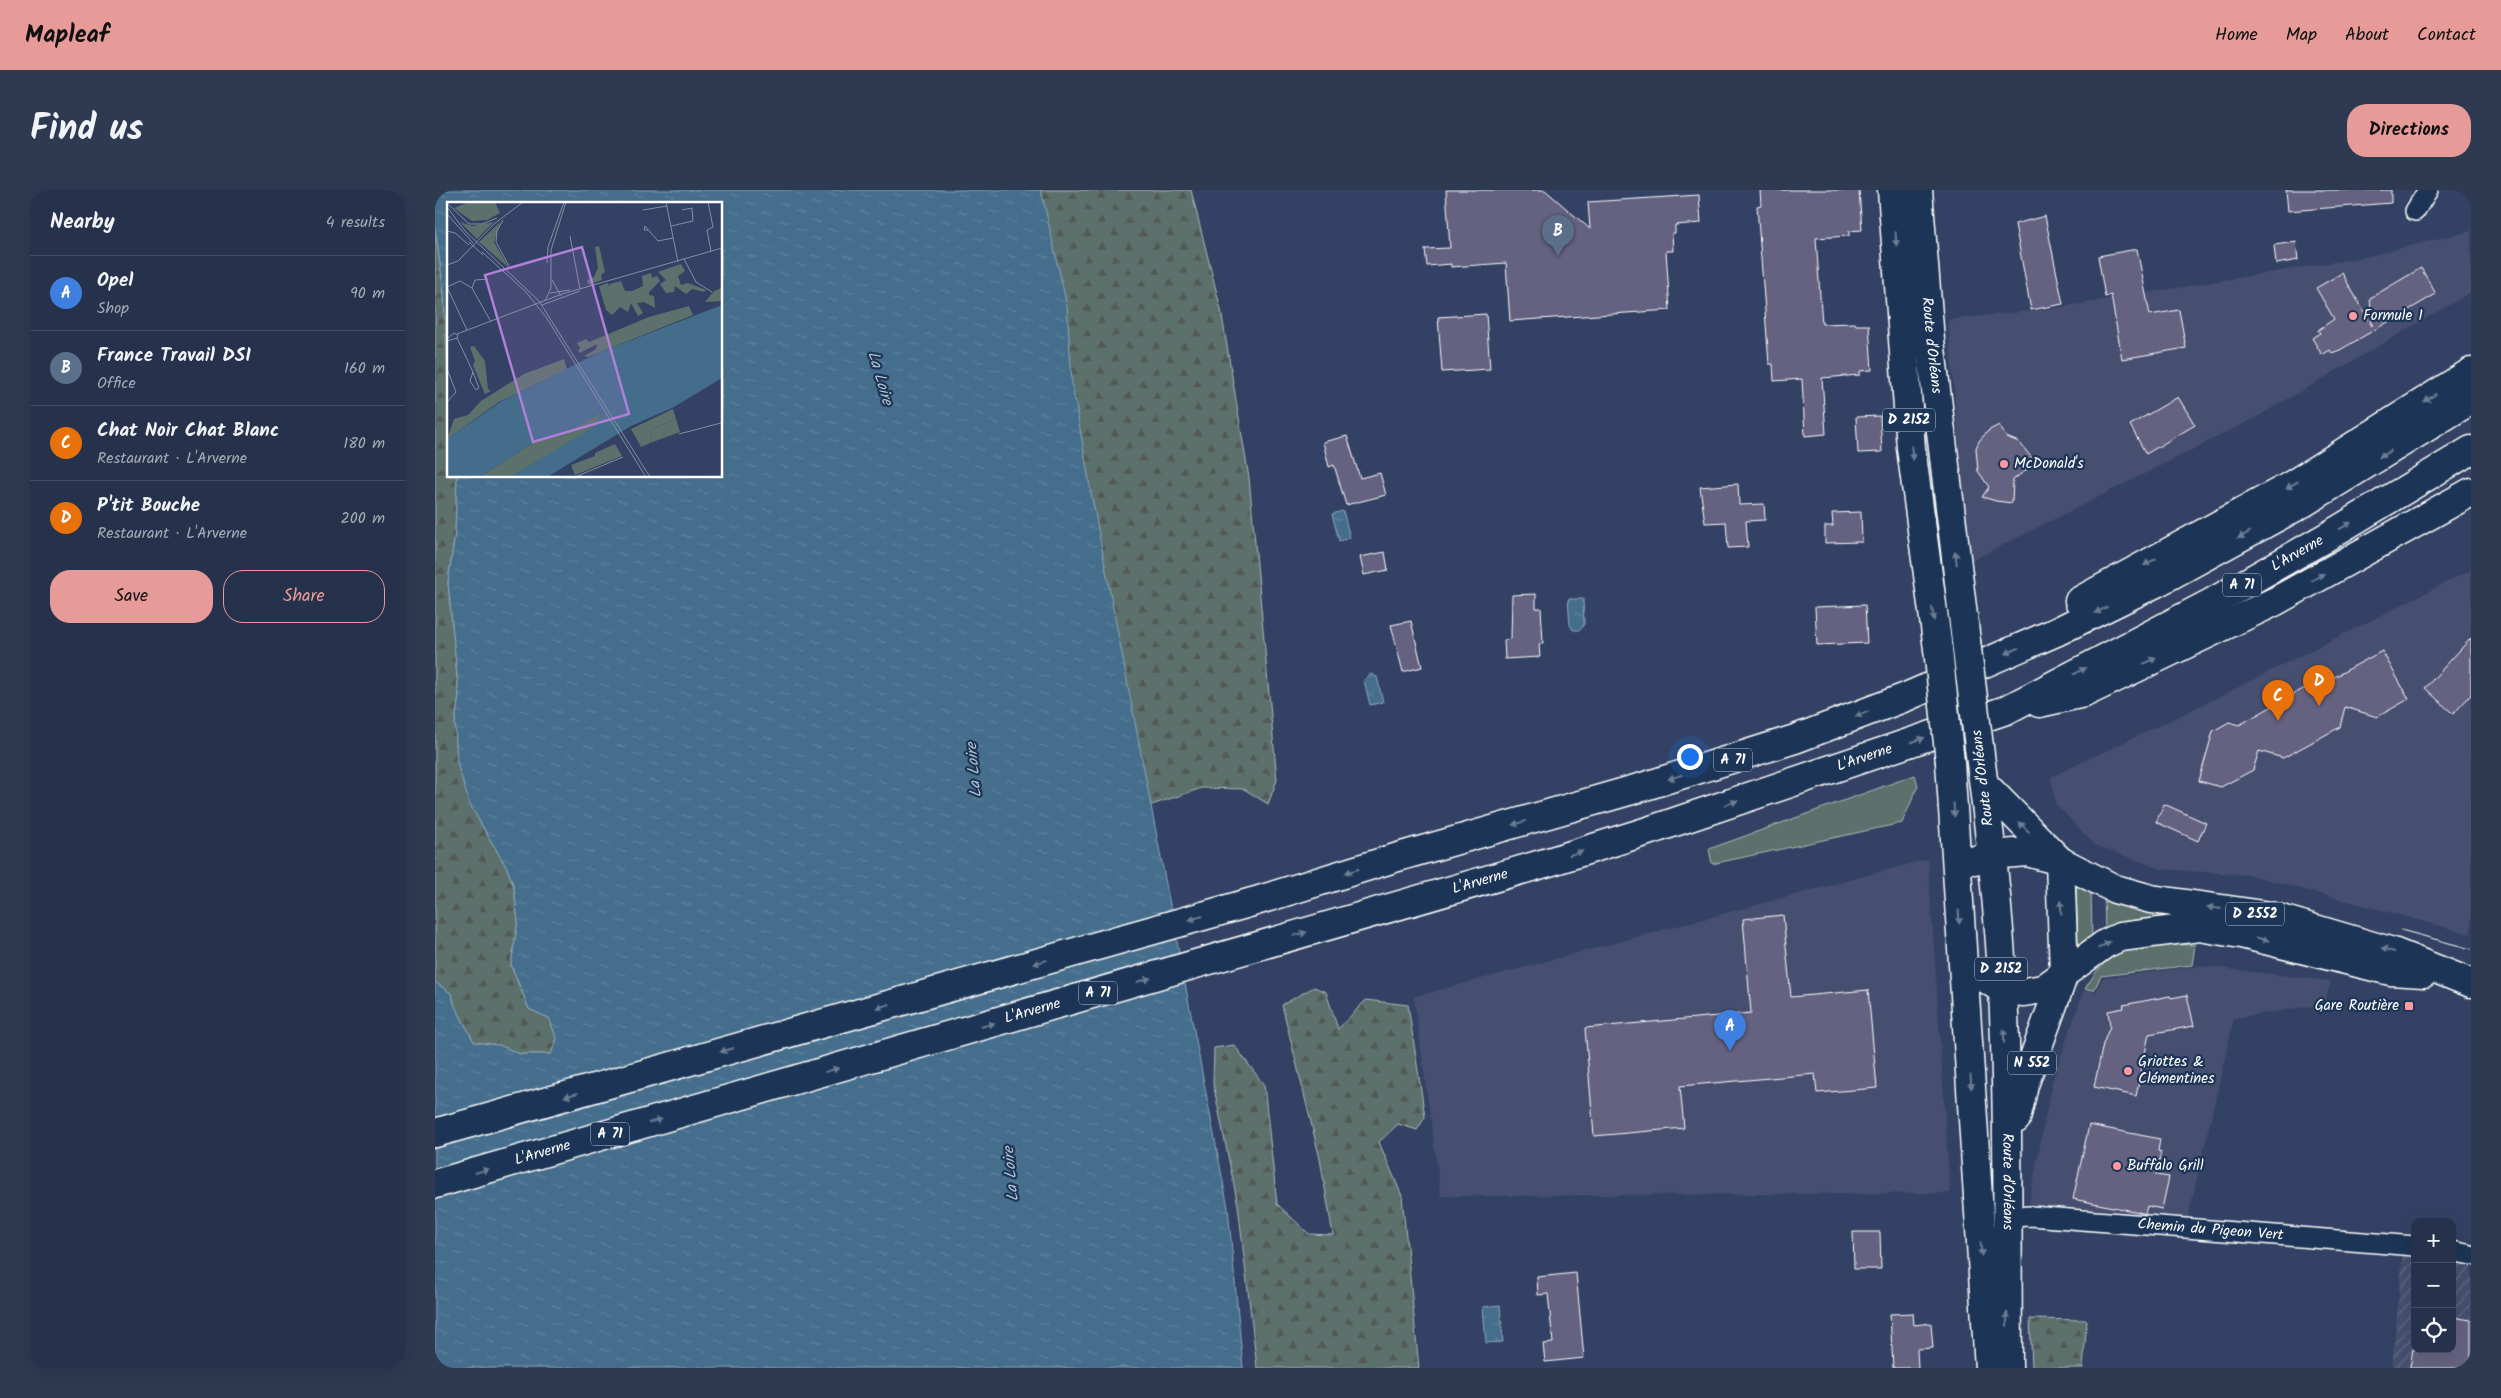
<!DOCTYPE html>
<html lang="en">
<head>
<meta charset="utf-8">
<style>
  :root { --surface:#26324b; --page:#2e3a52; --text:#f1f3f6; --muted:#a4aab5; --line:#424d63; --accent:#e69b98 }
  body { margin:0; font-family:Kalam,sans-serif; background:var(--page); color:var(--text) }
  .controls { position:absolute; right:15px; bottom:15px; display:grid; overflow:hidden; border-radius:10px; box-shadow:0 5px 20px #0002 }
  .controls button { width:45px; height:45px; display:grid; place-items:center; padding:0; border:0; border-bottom:1px solid var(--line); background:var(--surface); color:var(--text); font:25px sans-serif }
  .you { position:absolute; left:1254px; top:566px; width:18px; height:18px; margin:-12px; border:4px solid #fff; border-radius:50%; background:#1a73e8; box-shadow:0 0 0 8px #1a73e833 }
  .badge { display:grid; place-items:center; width:32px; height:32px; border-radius:50%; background:var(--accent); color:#fff; font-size:16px; font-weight:700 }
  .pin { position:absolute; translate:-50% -41px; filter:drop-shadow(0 1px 2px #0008) }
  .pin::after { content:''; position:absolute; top:26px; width:18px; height:15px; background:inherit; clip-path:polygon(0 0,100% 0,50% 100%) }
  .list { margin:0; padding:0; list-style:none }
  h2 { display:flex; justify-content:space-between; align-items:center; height:65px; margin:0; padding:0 20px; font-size:21px }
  h2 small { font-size:16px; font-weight:400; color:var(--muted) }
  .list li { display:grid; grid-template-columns:32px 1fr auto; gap:15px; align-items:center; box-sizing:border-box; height:75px; padding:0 20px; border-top:1px solid var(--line) }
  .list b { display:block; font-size:19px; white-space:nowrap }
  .list p { margin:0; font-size:16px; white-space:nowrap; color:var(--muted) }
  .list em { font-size:16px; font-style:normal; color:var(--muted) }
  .actions { display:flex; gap:10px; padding:15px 20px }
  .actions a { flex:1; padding:11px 0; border:1px solid var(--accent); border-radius:20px; text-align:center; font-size:18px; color:var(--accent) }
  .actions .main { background:var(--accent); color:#111 }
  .icon { flex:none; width:28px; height:28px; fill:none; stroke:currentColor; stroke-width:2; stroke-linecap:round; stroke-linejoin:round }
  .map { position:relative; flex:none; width:2036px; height:1178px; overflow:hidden; border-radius:20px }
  header { display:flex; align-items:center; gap:30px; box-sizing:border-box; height:70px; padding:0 25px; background:var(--accent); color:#111 }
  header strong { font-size:24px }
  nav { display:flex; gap:28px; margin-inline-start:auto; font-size:18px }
  .intro { display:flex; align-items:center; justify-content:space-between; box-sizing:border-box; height:120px; padding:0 30px }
  h1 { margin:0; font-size:35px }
  .button { padding:12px 22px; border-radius:20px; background:var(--accent); color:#111; font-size:18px; font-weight:700 }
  main { display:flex; gap:30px; padding:0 30px }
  aside { flex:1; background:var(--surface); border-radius:20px; box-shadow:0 5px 20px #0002 }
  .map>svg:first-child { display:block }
  .built { fill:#465070 }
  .industrial { fill:url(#industrial-furrows) }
  .green { fill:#5c716c; stroke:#aeb8b6 }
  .forest { fill:url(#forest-firs); stroke:#aeb8b6 }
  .water { fill:url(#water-ripples); stroke:#8fa7ba }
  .building { fill:#656281; stroke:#fff }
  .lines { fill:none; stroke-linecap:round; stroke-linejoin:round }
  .street-casing { stroke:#fff; stroke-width:22 }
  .primary-casing { stroke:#fff; stroke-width:31 }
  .highway-casing { stroke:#fff; stroke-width:31 }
  .street { stroke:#1d3557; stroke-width:19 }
  .primary { stroke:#1d3557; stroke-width:28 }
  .highway { stroke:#1d3557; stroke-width:28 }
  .tram { stroke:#fff; stroke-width:1 }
  .primary-bridge-casing { stroke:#fff; stroke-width:31; stroke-linecap:butt }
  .primary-bridge { stroke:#1d3557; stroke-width:28 }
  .oneway { fill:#6c7c92 }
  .poi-dot { fill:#ff9aa2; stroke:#1d3557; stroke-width:2 }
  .labels { text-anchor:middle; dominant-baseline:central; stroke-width:4.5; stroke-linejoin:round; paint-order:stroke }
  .shield { fill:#1d3557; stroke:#bbc2cd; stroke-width:1 }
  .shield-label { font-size:14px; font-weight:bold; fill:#fff }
  .poi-label { font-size:15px; fill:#fff; stroke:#1d3557; text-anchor:start }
  .street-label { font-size:15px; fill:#fff; stroke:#1d3557 }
  .water-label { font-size:16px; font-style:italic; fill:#b4c5d1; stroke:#1d3557 }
  .inset-road { fill:none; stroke:#858ea2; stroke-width:1 }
  .view { fill:#b080d9; fill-opacity:0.15; stroke:#b080d9; stroke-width:2.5 }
  .inset-edge { fill:none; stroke:#fff; stroke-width:2.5 }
</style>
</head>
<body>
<header>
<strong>Mapleaf</strong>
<nav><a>Home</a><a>Map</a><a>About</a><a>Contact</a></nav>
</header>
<div class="intro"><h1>Find us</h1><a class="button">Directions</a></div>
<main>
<aside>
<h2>Nearby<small>4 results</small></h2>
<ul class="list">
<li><span class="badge" style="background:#3f7fe0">A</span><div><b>Opel</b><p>Shop</p></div><em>90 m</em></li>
<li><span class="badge" style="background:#5c6f8a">B</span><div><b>France Travail DSI</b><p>Office</p></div><em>160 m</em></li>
<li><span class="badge" style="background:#e8710a">C</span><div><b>Chat Noir Chat Blanc</b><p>Restaurant · L'Arverne</p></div><em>180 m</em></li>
<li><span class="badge" style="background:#e8710a">D</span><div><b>P'tit Bouche</b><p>Restaurant · L'Arverne</p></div><em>200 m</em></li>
</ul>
<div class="actions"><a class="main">Save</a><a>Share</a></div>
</aside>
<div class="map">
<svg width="2036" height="1178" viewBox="0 0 2036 1178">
  <defs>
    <pattern id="industrial-furrows" width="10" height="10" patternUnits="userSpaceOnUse" patternTransform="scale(1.25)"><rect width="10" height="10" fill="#465070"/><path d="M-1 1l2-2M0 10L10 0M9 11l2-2" fill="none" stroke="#626a85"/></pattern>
    <pattern id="forest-firs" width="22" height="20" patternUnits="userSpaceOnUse" patternTransform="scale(1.25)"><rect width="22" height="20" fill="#5c716c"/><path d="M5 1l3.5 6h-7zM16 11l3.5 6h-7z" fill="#525957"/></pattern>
    <pattern id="water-ripples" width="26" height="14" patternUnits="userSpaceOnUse" patternTransform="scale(1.25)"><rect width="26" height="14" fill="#446d8c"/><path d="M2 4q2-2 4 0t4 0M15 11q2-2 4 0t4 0" fill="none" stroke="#60839d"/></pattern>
  </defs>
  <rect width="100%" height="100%" fill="#334264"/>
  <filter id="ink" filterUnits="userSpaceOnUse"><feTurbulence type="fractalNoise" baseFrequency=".02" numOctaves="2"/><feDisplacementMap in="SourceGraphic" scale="10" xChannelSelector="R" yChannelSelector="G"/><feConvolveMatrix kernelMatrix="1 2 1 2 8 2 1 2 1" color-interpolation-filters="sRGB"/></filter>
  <g filter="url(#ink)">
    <path class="built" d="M2036 41V102L1820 228 1534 372 1513 130 1614 119 1930 67Z
      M2036 380V744L1815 685 1726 679 1660 655 1621 614 1616 587 1784 507Z
      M1493 669 1515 1003 1006 1006 979 807Z
      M1765 776 1896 791 1889 814 1799 828 1753 1027 1594 1014 1617 892 1649 800 1661 802 1668 788Z"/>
    <path class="industrial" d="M1968 1060 1980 1061V1159H2017V1067L2036 1070V1178H1957Z"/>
    <path class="green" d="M1480 585 1483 596 1467 633 1277 674 1274 659Z
      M1641 694 1656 699 1657 746 1645 757 1643 756Z
      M1669 706 1735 724 1734 727 1692 731 1670 739Z
      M1709 754 1760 755 1757 775 1666 786 1659 800 1650 799C1666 772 1678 762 1709 754Z"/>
    <path class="forest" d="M595 0H756L786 120 814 288 842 590 833 614 809 599 767 598 705 619Z
      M0 38 9 102 14 205V286H22V290L20 344 13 392 24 506 20 534 35 615 72 678 79 697 83 731 76 776 94 819 114 828 122 849 116 864H85L64 855 39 852 19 814 17 804 0 792Z
      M879 797 891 802 903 839 931 810 973 815 990 927 982 940 963 934 944 952 967 1006 984 1178H822L803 1015 778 893 779 858 799 855 829 895 842 1014 874 1044 898 1045 885 969 847 815Z
      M1595 1129 1652 1130 1648 1178H1597Z"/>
    <path class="water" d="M0 0H606L632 116 637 193 655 297 793 1018 808 1178H0V792L17 804 19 814 39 852 64 855 85 864H116L122 849 114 828 94 819 76 775 83 731 79 697 72 678 35 615 22 573 20 534 24 506 13 392 20 344 22 286H286V14H14V205L9 102 0 38Z
      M908 321 915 348 904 351 897 324Z
      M1133 409H1148L1149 434 1145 440H1138L1135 435Z
      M936 484 942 487 948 512 935 515 929 490Z
      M1065 1115 1068 1152 1051 1153 1048 1117Z"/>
    <path class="building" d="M1011 0H1110L1155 39 1153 12 1264 5 1266 33 1240 35V43H1237L1238 61H1231L1235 120 1075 131 1071 73 1016 77V74L992 76 990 59 1015 58Z
      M1325 0H1424L1427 40 1414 41V46L1381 48 1387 134 1420 133 1421 135H1434L1437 180 1425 181V185L1387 188 1391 244 1370 246 1367 189 1339 191 1338 174H1334L1322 16 1326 15Z
      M1851 0H1956V13L1853 21Z
      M1610 26 1628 114 1596 120 1580 34Z
      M1861 52 1863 70 1841 74 1839 55Z
      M1702 59 1715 125 1744 120 1751 158 1687 169 1676 105 1670 107 1663 66Z
      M1986 78 2001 104 1905 160 1897 163 1895 160 1887 165 1877 148 1885 143 1883 140 1899 129 1881 98 1907 83 1937 136 1935 108Z
      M1051 124 1055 179 1007 182 1003 127Z
      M1743 207 1760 235 1711 264 1695 235Z
      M1445 226 1447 262 1423 263 1421 227Z
      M1564 235 1571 247 1584 252 1596 267V276L1578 290 1577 313 1561 311 1547 307 1554 297 1543 281 1541 258 1544 251 1553 241Z
      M912 246 925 288 945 283 951 305 911 315 899 275 894 277 888 252Z
      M1303 294 1304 315 1329 314 1330 330 1311 331 1313 357 1293 358 1291 332 1270 333 1265 297Z
      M1426 322 1427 352 1390 353V336H1398L1397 323Z
      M950 362 953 380 929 385 925 367Z
      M1101 404V418H1106L1108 453 1104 454 1105 467 1070 469 1069 450 1076 449 1077 405Z
      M1430 415 1432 453 1382 455 1380 417Z
      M976 431 987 477 968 482 956 435Z
      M2036 448V505L2018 524 1990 498Z
      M1947 461 1974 509 1942 527 1910 517 1905 537 1848 568 1824 561 1818 580 1786 597 1764 591 1778 541 1794 532 1804 535 1884 490 1890 492Z
      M1729 614 1771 633 1763 651 1721 632Z
      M1348 725 1356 807 1433 800 1442 898 1382 903 1380 884 1245 896 1249 938 1159 946 1150 838 1316 823 1308 729Z
      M1752 805 1759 836 1714 844 1701 906 1659 897 1668 854 1675 836 1673 821 1689 818 1688 815 1735 806 1736 808Z
      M1654 935 1725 949 1723 961 1726 962 1721 985 1734 987 1727 1019 1712 1016 1710 1024 1708 1023 1638 1009Z
      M1418 1042H1445L1446 1079H1419Z
      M1141 1083 1149 1168 1110 1172 1108 1154 1118 1153 1113 1104 1103 1105 1102 1087Z
      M1478 1123 1479 1135 1496 1133 1498 1158 1482 1159 1483 1178H1458L1455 1124Z
      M2017 1127 2036 1130V1178H1975L1978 1159H2017Z"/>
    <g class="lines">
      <g class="street-casing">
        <g id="street">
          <path d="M1980 21 1993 0"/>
          <path id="s1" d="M1571 1027 1596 1026 1980 1056"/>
          <path d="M2017 1061 2036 1065"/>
        </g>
      </g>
      <g class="primary-casing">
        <g id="primary">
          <path d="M1457 0 1476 258 1503 459"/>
          <path id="s2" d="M1483 0 1495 150 1531 451"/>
          <path id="s3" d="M1544 557C1554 637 1564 719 1568 801 1574 926 1572 1052 1573 1178"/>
          <path d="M1515 572 1554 1178"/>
          <path d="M1549 594 1625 671 1629 784 1589 895 1581 929"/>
          <path d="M1540 670 1556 665 1592 662 1625 671 1680 699 1716 709 1836 726 1958 762 2036 793"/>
          <path d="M1553 790 1568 800 1589 802 1608 799 1670 754 1685 747 1764 737 1806 744 1955 781 1989 783"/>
        </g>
      </g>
      <g class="highway-casing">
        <g id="highway">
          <path d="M1644 411 1855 296 2036 182"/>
          <path d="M1604 513 1649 503 1841 411 2036 302"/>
          <path d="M0 943 821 711 963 667 1204 598 1360 549 1471 507 1621 442 1725 391 1868 313 2036 210"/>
          <path id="s4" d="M0 994 1117 671 1216 640 1571 520 1776 413 1888 349 2036 260"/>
        </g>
      </g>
      <use href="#street" class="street"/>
      <use href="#primary" class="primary"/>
      <use href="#highway" class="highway"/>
      <path class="tram" d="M1966 740 2036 759"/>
      <g class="primary-bridge-casing">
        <path id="primary-bridge" d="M1531 451 1544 557
          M1503 459 1515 572"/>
      </g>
      <use href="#primary-bridge" class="primary-bridge"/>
    </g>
    <defs><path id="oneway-solid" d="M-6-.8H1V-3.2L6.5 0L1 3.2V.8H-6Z" transform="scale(1.25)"/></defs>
    <g class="oneway">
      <use href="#oneway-solid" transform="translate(1461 49) rotate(86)"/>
      <use href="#oneway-solid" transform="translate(1995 208) rotate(148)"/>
      <use href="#oneway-solid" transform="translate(1477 263) rotate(83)"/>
      <use href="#oneway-solid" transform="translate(1950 264) rotate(148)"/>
      <use href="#oneway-solid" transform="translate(1857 295) rotate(149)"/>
      <use href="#oneway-solid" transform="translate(1910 336) rotate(-31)"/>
      <use href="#oneway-solid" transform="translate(1809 345) rotate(151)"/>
      <use href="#oneway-solid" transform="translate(1521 368) rotate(-97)"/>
      <use href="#oneway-solid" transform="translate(1715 372) rotate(151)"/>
      <use href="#oneway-solid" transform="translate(1883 387) rotate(-30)"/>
      <use href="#oneway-solid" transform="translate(1666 420) rotate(154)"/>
      <use href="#oneway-solid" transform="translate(1498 424) rotate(82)"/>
      <use href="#oneway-solid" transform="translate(1577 461) rotate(156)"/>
      <use href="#oneway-solid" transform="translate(1715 471) rotate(-26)"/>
      <use href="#oneway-solid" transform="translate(1645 481) rotate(-28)"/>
      <use href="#oneway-solid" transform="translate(1427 524) rotate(159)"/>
      <use href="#oneway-solid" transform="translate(1483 550) rotate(-19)"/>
      <use href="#oneway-solid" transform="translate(1240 587) rotate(163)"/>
      <use href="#oneway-solid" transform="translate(1296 613) rotate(-19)"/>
      <use href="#oneway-solid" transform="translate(1519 620) rotate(86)"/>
      <use href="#oneway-solid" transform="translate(1084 633) rotate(164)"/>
      <use href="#oneway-solid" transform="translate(1589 637) rotate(-135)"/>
      <use href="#oneway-solid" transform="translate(1141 663) rotate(-17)"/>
      <use href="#oneway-solid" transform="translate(917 681) rotate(163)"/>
      <use href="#oneway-solid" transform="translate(1626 717) rotate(-92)"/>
      <use href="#oneway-solid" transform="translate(1779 718) rotate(-172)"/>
      <use href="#oneway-solid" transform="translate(1524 727) rotate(87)"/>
      <use href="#oneway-solid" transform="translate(761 728) rotate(164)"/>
      <use href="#oneway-solid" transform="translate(865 744) rotate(-16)"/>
      <use href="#oneway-solid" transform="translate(1827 749) rotate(14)"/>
      <use href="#oneway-solid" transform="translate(1669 755) rotate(-30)"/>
      <use href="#oneway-solid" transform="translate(1953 760) rotate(-162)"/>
      <use href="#oneway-solid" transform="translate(605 772) rotate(164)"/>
      <use href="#oneway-solid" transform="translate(709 790) rotate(-16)"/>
      <use href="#oneway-solid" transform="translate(448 816) rotate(164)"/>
      <use href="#oneway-solid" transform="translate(553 835) rotate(-16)"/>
      <use href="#oneway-solid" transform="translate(1569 846) rotate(-91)"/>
      <use href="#oneway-solid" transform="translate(292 860) rotate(164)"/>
      <use href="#oneway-solid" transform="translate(397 880) rotate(-16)"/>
      <use href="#oneway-solid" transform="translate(1536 892) rotate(86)"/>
      <use href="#oneway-solid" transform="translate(136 905) rotate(164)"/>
      <use href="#oneway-solid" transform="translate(220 931) rotate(-16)"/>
      <use href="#oneway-solid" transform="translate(47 981) rotate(-16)"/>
      <use href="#oneway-solid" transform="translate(1546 1059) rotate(86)"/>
      <use href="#oneway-solid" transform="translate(1572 1129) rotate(-90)"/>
    </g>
  </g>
  <g class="poi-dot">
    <circle cx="1918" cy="126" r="5"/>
    <circle cx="1569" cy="274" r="5"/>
    <rect x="1969" y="811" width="10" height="10" rx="2.5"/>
    <circle cx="1693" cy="881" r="5"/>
    <circle cx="1682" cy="976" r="5"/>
  </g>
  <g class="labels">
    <g class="shield">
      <rect x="1448" y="218.5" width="52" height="23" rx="4"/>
      <rect x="1788" y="383.5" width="38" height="23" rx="4"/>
      <rect x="1279" y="558.5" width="38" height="23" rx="4"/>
      <rect x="1791" y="712.5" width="58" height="23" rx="4"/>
      <rect x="1540" y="767.5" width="52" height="23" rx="4"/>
      <rect x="644" y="791.5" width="38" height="23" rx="4"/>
      <rect x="1573" y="861.5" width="48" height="23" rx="4"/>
      <rect x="156" y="932.5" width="38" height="23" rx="4"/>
    </g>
    <g class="shield-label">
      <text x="1474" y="230">D 2152</text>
      <text x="1807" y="395">A 71</text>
      <text x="1298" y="570">A 71</text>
      <text x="1820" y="724">D 2552</text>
      <text x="1566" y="779">D 2152</text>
      <text x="663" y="803">A 71</text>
      <text x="1597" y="873">N 552</text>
      <text x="175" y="944">A 71</text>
    </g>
    <g class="poi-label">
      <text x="1928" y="126">Formule 1</text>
      <text x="1579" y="274">McDonald's</text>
      <text x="1964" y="816" text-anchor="end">Gare Routière</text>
      <text x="1703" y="872">Griottes &amp;<tspan x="1703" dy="17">Clémentines</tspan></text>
      <text x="1692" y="976">Buffalo Grill</text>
    </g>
    <g class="street-label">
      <text stroke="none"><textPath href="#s2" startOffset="156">Route d'Orléans</textPath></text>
      <text stroke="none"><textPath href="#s4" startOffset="1972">L'Arverne</textPath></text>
      <text stroke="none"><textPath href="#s4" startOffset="1492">L'Arverne</textPath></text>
      <text transform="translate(1548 588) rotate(-97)">Route d'Orléans</text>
      <text stroke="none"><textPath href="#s4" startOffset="1088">L'Arverne</textPath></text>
      <text stroke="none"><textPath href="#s4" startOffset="622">L'Arverne</textPath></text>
      <text stroke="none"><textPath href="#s4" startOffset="112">L'Arverne</textPath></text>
      <text stroke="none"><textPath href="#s3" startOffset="436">Route d'Orléans</textPath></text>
      <text stroke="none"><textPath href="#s1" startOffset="205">Chemin du Pigeon Vert</textPath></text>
    </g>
    <g class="water-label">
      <text transform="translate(445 188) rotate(74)">La Loire</text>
      <text transform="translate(539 580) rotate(-95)">La Loire</text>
      <text transform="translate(576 984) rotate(-95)">La Loire</text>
    </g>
  </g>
  <g transform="translate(12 12)">
    <rect width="275" height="275" fill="#334264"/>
    <path d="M22 0H48L53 11 40 18 25 19 7 6ZM13 20 25 24 47 20 30 37ZM53 20 47 40 62 66 32 40ZM229 217 233 230 203 241 205 227Z" fill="#5c716c"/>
    <path d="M152 44 158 70 154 73 155 78 141 83 140 78 147 75 151 66 148 45ZM234 62 238 69 231 74 234 83 241 81 259 88 257 90 245 87 239 92 228 84 227 90 219 91 213 82 219 78 211 70ZM204 71 205 76 210 74 213 79 202 90V93L207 94 208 106 197 100 190 101 196 111 191 114 184 101 181 110 173 105 165 113 159 108 152 84 161 81 163 85V82L174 79 178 89H185L196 84 195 74ZM242 104 246 113 141 155 137 154 149 147 150 142 133 151 131 149 133 146 130 141 139 137 142 140 202 115ZM27 144 38 159 41 187 44 189 38 192 26 163 28 159 23 145ZM117 157 120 167 52 200 0 237 7 217 21 213 34 199 77 172ZM226 207 229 217 205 227 203 241 194 245 184 227ZM154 210 151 223 64 275H33L87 240 129 225ZM168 242 175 254 128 273 124 263 148 254V251Z" fill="#5c716c"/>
    <path d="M275 86V99L258 100 267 89Z" fill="#5c716c"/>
    <path d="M275 103V176L227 205 184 224 100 275H64L150 223 154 210 132 224 87 240 33 275H0V237L55 199 151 151Z" fill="#446d8c"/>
    <path class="inset-road" d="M219 0 231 60M261 0 266 25 260 28 264 49M1 2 22 22H35L50 16M0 5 18 29 92 99 203 275M196 8 220 4M0 12 26 41M56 18 50 29 49 40 62 64M224 24 246 19 245 6 235 8M201 28H197L198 24 211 39 226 36M0 29 8 31 22 43M123 34 133 87M22 40 36 53M35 50 78 89 99 115 199 275M237 57 249 80 265 90M100 61 101 45 117 0M0 63 11 59 47 22 76 0M105 78 114 94M25 86 28 78 41 77M103 91 123 88M98 99 104 86V48L119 0M95 103 133 89M20 128 0 85 13 79 25 86 44 120M10 132 115 92 275 46M10 136 26 170 23 179 29 188 32 186 26 170M0 137 7 131 11 133 10 136 0 139M0 167 9 190 0 200M232 232 274 221M128 275 176 255"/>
    <path class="view" d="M135 45 182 212 86 240 38 73Z"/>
    <rect width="275" height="275" class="inset-edge"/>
  </g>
</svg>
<div class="controls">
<button>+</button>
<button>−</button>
<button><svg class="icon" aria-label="locate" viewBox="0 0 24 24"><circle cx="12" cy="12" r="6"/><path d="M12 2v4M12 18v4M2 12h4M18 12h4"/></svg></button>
</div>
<div class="you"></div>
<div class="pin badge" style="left:1295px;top:861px;background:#3f7fe0">A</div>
<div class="pin badge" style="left:1123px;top:66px;background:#5c6f8a">B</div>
<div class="pin badge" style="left:1843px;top:531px;background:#e8710a">C</div>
<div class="pin badge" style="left:1884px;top:516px;background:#e8710a">D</div>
</div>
</main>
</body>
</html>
